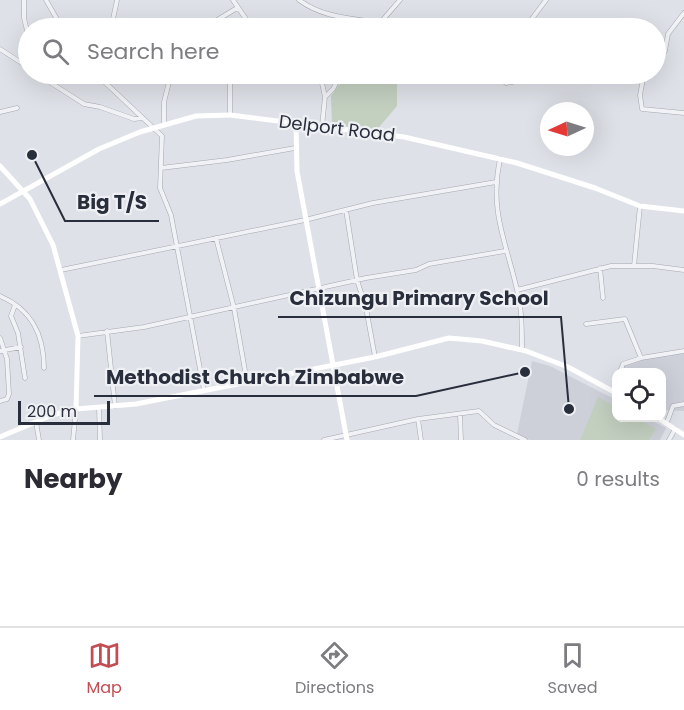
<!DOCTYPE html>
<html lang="en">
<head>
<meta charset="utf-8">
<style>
  :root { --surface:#fff; --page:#f2f2f3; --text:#2b2b33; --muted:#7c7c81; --line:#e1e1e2; --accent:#c24d53 }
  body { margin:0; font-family:Poppins,sans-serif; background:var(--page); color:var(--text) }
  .controls { position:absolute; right:18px; bottom:18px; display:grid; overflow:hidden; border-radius:12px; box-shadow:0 6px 24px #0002 }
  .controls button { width:54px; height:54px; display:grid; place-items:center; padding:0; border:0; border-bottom:2px solid var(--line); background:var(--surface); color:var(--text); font:30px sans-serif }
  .compass { position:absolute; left:540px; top:102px; width:54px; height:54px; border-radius:50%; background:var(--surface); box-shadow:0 6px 24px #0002; rotate:266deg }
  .scale { position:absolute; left:18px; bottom:15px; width:92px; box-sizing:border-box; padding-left:6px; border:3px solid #292e3c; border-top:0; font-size:16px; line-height:21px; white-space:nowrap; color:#292e3c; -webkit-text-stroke:4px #eef0f4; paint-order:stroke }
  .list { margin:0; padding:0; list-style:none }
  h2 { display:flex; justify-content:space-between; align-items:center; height:78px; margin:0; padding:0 24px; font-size:26px }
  h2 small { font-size:20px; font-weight:400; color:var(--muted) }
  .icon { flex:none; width:33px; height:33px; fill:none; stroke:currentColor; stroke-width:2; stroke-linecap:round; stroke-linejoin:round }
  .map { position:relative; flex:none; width:684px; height:440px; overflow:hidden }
  .search { position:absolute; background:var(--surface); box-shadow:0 6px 24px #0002; left:18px; right:18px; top:18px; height:66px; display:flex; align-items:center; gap:15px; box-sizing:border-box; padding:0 21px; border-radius:33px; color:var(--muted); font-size:22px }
  .sheet { height:186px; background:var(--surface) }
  nav { display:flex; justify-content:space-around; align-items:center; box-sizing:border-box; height:84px; border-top:2px solid var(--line); background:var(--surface); font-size:16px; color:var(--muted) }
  nav a { display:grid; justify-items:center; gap:3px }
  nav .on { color:var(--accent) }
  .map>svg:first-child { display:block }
  .built { fill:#cdd0d8 }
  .green { fill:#c3d0c0 }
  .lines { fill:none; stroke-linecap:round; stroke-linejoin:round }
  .street-casing { stroke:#a4a8b0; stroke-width:5 }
  .street { stroke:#f1f2f5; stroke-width:4 }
  .secondary { stroke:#fff; stroke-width:5 }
  .labels { text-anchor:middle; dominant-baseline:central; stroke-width:4.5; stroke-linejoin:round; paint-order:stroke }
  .street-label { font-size:18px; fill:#292e3c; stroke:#eef0f4 }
  .leader { fill:none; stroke:#292e3c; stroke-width:2 }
  .callout-dot { fill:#292e3c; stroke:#eef0f4; stroke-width:2 }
  .callout-label { font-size:20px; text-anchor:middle; font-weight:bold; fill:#292e3c; stroke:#eef0f4; stroke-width:4.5; stroke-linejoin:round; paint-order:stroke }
</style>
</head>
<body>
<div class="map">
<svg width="684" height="440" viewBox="0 0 684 440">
  <rect width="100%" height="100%" fill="#dee1e7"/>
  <path class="built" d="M684 353V411L662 410V372H620L622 364 629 361Z
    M532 361 550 366 616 400V418H647L666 428 660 440H530L517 434Z"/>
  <path class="green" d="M347 74H397V106L375 132 332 124 331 96Z
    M598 397 616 407V418H636L656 429 649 440H580Z"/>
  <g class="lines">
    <g class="street-casing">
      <path id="street" d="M24 0V18L28 35
        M46 0 62 28
        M233 0 248 22 249 28
        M299 0C323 18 352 18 380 23L400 0
        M107 28 113 19 117 0
        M204 28 237 8
        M366 28 367 21
        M525 28 546 0
        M0 49 28 67
        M656 62 665 51 668 34 684 13
        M37 74 84 104 100 107 134 119 143 118
        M96 74 162 136 160 188 171 215 204 390
        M320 74 325 97 322 126
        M470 74 485 78 499 77 506 83
        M644 74 640 95 642 109 684 113
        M506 83 556 74
        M506 83 509 74
        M325 97 333 89 341 74
        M0 112 17 108
        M230 115V84L234 74
        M164 123V102L171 74
        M500 159C489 211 506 241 517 290 522 309 522 330 522 350
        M161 168 227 160 295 148
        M346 210 357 280 366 308 375 357
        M216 238 234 308 247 382
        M634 266 640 206
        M600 268 603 298
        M61 270 305 220 373 203 496 182
        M517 290 611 266H653L684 270
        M0 296C33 310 44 336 44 368
        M15 305 11 316 18 333 25 378
        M586 324 625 319 641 358
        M107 331 115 406
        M78 336 144 327 366 278 416 270 429 264 505 251
        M0 338 7 359 9 394 7 399 0 401
        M0 351 21 347
        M620 372 623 364 641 358 684 351
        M615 392 616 385
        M99 408 100 440
        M460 414 461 440
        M418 419 421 440
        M36 422 39 440
        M667 422 673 406 684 404
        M73 440 76 409
        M324 440 418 419 479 411 494 425 525 440
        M669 440 675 429"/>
    </g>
    <use href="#street" class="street"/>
    <path class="secondary" d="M296 123 297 171 347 440
      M0 166 30 199 53 245 78 336 76 409
      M0 204 99 149 140 132 196 116 230 115 404 137 517 163 595 188 640 206 684 211
      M658 418 684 435
      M0 437 52 415 76 409 136 404 375 357 449 338 482 341 526 351 568 367 616 393"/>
  </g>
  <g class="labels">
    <g class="street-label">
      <text transform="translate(337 128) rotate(7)">Delport Road</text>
    </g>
  </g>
  <path class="leader" d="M32 155L65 221H159M569 409L561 317H278M525 372L416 396H94"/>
  <g class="callout-dot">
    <circle cx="32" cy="155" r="6"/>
    <circle cx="569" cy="409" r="6"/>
    <circle cx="525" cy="372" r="6"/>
  </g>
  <g class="callout-label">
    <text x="112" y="209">Big T/S</text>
    <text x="419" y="305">Chizungu Primary School</text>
    <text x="255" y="384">Methodist Church Zimbabwe</text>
  </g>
</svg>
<div class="controls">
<button><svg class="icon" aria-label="locate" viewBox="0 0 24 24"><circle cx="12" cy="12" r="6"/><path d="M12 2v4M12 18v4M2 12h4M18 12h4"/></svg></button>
</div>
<svg class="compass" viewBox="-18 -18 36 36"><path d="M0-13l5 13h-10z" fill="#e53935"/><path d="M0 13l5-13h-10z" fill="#7c7c81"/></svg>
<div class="scale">200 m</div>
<div class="search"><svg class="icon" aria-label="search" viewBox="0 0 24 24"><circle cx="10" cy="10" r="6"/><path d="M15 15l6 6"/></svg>Search here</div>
</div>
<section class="sheet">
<h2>Nearby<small>0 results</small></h2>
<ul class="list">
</ul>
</section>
<nav>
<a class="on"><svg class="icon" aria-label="map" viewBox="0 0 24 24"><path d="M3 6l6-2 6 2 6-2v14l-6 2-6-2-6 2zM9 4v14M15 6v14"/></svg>Map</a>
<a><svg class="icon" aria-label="directions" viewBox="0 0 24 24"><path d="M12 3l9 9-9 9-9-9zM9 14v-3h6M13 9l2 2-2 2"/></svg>Directions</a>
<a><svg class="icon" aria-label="saved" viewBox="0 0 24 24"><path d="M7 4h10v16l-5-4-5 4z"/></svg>Saved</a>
</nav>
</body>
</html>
